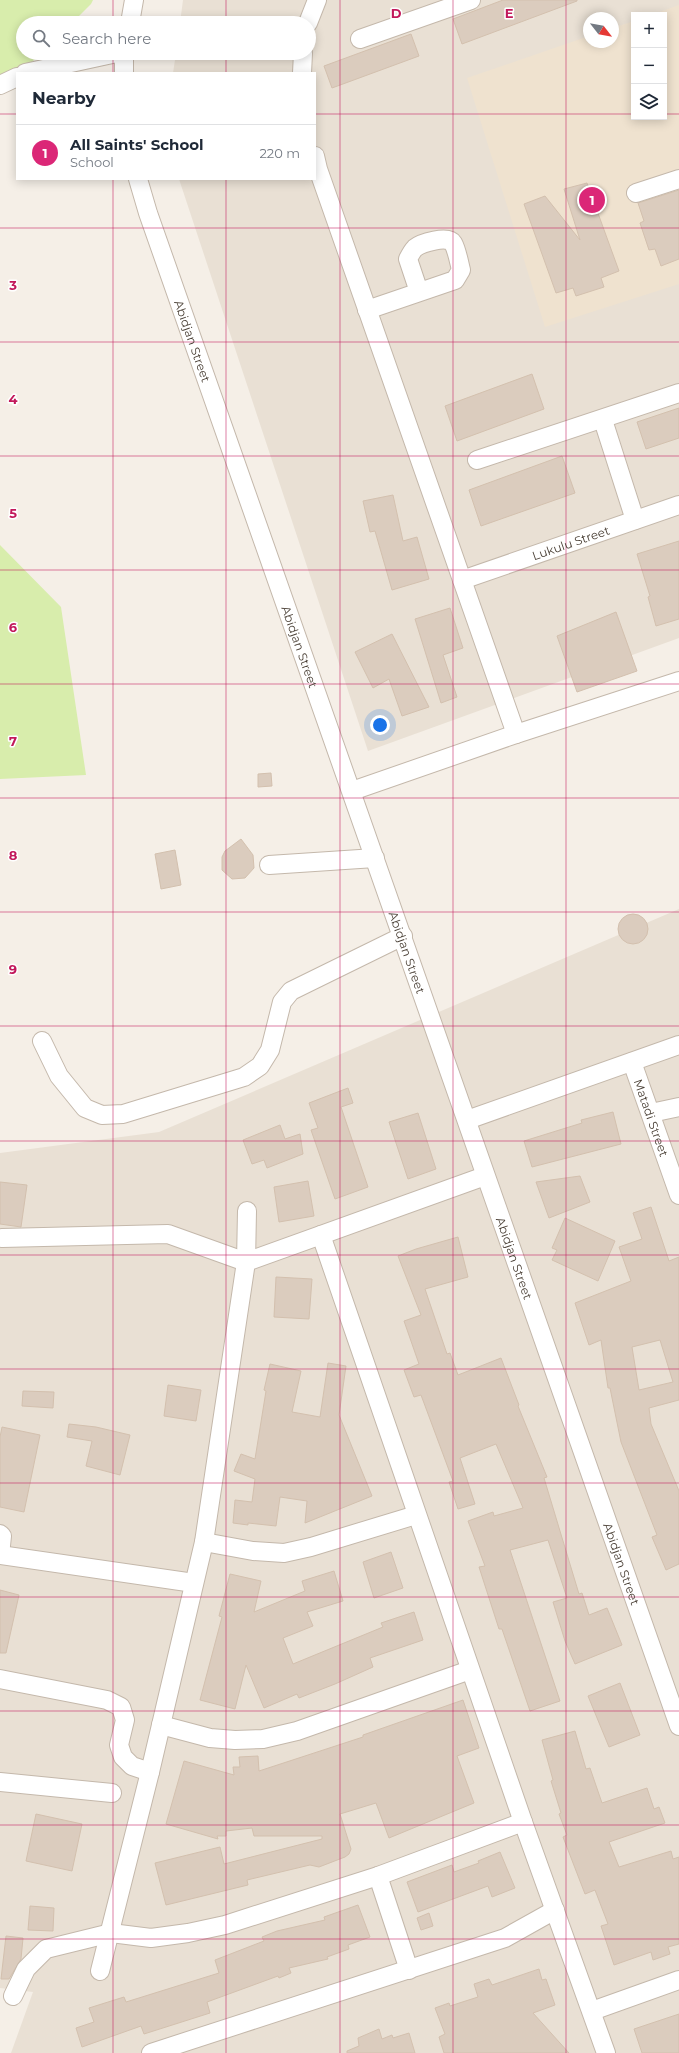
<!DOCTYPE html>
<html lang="en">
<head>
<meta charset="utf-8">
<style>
  :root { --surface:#fff; --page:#f6f6f7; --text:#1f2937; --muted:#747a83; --line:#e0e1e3; --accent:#db2777 }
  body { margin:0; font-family:Montserrat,sans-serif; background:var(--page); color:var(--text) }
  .controls { position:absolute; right:12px; top:12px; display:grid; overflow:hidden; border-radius:0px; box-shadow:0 2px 10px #0003 }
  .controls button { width:36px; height:36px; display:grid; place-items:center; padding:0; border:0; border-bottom:1px solid var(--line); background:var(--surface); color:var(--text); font:20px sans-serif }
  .compass { position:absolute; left:583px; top:12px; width:36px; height:36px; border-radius:50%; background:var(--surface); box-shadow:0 2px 10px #0003; rotate:121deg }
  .you { position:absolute; left:380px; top:725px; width:14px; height:14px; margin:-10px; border:3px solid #fff; border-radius:50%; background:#1a73e8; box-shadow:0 0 0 6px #1a73e833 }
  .badge { display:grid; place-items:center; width:26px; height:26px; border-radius:50%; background:var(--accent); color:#fff; font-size:13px; font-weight:700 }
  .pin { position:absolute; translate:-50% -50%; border:2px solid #fff; box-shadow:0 1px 4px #0006 }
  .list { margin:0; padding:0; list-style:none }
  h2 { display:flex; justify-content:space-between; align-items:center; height:52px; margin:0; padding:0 16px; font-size:17px }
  h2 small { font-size:13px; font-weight:400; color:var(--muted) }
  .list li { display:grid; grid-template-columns:26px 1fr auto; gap:12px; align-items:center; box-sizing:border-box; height:56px; padding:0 16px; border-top:1px solid var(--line) }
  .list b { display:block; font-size:15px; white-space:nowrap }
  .list p { margin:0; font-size:13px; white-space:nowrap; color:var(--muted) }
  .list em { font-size:13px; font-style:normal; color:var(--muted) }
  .icon { flex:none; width:22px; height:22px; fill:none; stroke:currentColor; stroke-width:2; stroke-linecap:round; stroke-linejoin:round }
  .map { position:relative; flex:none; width:679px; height:2053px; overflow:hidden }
  .search { position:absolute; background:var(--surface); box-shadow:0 2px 10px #0003; left:16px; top:16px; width:300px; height:44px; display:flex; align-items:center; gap:10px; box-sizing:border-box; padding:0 14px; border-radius:22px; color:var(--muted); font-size:15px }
  .panel { position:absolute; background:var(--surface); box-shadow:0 2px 10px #0003; left:16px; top:72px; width:300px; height:108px; border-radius:0px }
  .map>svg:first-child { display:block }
  .residential { fill:#e9e0d4; fill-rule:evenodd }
  .education { fill:#efe2cf }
  .green { fill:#d8edac }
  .building { fill:#dbccbe; stroke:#d3c0ae; fill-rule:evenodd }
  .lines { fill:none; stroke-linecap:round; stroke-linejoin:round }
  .minor-casing { stroke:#c4b8ab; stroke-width:20 }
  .minor { stroke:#fff; stroke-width:18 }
  .grid { fill:none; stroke:#c2185b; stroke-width:1; stroke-opacity:0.55 }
  .labels { text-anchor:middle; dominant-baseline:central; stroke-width:3; stroke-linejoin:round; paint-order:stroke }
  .street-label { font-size:12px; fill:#493f35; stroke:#fff }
  .grid-label { font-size:13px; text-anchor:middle; font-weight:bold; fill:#c2185b; stroke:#fff; stroke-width:3; stroke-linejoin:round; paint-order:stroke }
</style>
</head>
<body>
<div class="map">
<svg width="679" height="2053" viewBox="0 0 679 2053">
  <rect width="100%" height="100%" fill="#f5efe7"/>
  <path class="residential" d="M183 0H679V638L368 751 179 179H315V73H173L176 53H309V23H180ZM634 15H664V117H634ZM589 18H613V42H589Z
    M679 909V2053H11L33 1992 0 1988V1153L159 1132Z"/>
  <path class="education" d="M679 5V284L545 327 467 78 589 36V42H613V28L634 21V117H664V15H651Z"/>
  <path class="green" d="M0 0H93L91 4 72 23H23V53H41L0 94Z
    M0 545 61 607 86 775 0 779Z"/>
  <path class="building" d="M503 0H577V1L462 44 453 19Z
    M411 34 419 56 332 88 324 66Z
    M587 183 619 271 601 278 604 287 576 296 573 288 556 293 524 204 545 196 580 240 564 189Z
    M679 190V259L661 266 655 249 649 250 640 223 644 221 638 203Z
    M532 374 544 409 457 441 445 406Z
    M679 408V438L646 449 637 422Z
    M562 456 575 493 481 526 469 490Z
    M393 495 403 541 417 537 429 579 392 590 375 531 370 532 363 501Z
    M679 541V619L656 626 648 597 650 596 637 554Z
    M450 608 463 648 443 655 457 697 441 703 415 619Z
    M616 612 637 671 577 692 557 636Z
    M392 634 429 707 402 716 389 679 373 688 355 652Z
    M271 773 272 786 258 787V774Z
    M241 839 253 855 254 868 245 878 232 879 222 870V857L225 851Z
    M175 850 181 885 161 889 155 854Z
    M618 929a15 15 0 1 1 30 0a15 15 0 1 1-30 0Z
    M348 1088 353 1103 341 1107 368 1187 335 1199 311 1130 318 1128 309 1103Z
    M613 1112 621 1144 532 1167 524 1141 582 1123 581 1120Z
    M418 1113 436 1169 408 1179 389 1122Z
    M280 1125 285 1139 300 1134 303 1154 267 1168 264 1160 252 1164 243 1140Z
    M580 1176 590 1202 549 1218 536 1182Z
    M308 1181 314 1216 279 1222 274 1187Z
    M0 1182 27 1185 21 1227 0 1224Z
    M651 1207 669 1261 679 1257V1400L649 1408 651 1424 679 1491V1564L666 1570 652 1537 657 1535 621 1442 610 1388H608L601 1340 589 1345 575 1303 631 1281 619 1247 642 1239 633 1213ZM660 1340 673 1382 639 1390 632 1347Z
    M565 1218 615 1241 598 1281 552 1260 557 1250 552 1248Z
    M458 1237 468 1277 425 1289 447 1354 450 1353 458 1375 501 1358 519 1405 518 1406 547 1477 544 1478 579 1594 582 1593 589 1615 607 1608 622 1645 575 1664 565 1641 553 1602 567 1598 548 1540 510 1550 560 1701 530 1711 502 1629H499L479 1567 485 1566 468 1521 493 1512 494 1516 523 1508 496 1444 460 1458 475 1504 458 1509 449 1482 453 1481 421 1395 414 1397 404 1370 419 1364 404 1321 421 1315 398 1256 416 1249Z
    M276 1277 312 1279 309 1319 274 1317Z
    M328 1363 346 1366 339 1415 372 1496 305 1523 307 1501 280 1497 276 1526 248 1523V1525L233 1523 235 1500 252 1502 255 1479 234 1471 241 1454 255 1459 266 1391 264 1390 270 1364 301 1371 292 1412 320 1417Z
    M168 1385 201 1390 196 1421 164 1416Z
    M23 1391 54 1392 53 1408 22 1406Z
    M69 1424 96 1427 130 1435 120 1475 86 1466 92 1441 67 1437Z
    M2 1427 40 1435 24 1512 0 1507V1437Z
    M391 1552 403 1588 374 1598 363 1562Z
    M334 1571 343 1601 307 1612 313 1626 283 1638 293 1664 383 1627 381 1623 414 1612 423 1640 370 1658 373 1667 335 1684 299 1698 297 1694 264 1708 246 1665 235 1709 200 1700 222 1617 219 1616 230 1574 261 1581 254 1612 305 1591 302 1581Z
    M0 1590 19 1595 6 1653H0Z
    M620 1683 640 1735 609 1747 588 1696Z
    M463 1700 479 1748 457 1756 474 1803 389 1838 376 1803 340 1814 351 1849 349 1854 345 1857 319 1867 310 1865 247 1880 248 1885 166 1905 155 1863 220 1847 224 1864 322 1839V1836H254L252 1828 226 1831V1836H217L218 1839 166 1824 184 1761 234 1775 233 1767H240L239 1757 258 1756 259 1771 363 1737V1735Z
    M575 1731 586 1769 590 1768 602 1803 647 1788 654 1809 659 1807 665 1823 609 1842 619 1867 671 1851 673 1859 679 1857V1944L668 1947 670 1954 653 1960 651 1952 614 1965 601 1926 608 1924 595 1890 585 1894 563 1837 567 1835 559 1814 561 1813 551 1781 553 1780 542 1740Z
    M36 1814 82 1824 72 1871 26 1861Z
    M500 1852 515 1888 492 1897 488 1886 418 1912 407 1882 452 1865 454 1872 479 1863 478 1861Z
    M358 1905 370 1937 348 1945 349 1949 327 1957 328 1959 289 1968 291 1973 279 1978 278 1976 207 2002 210 2013 144 2034 141 2026 82 2047 76 2028 94 2022 89 2008 124 1997 126 2002 219 1973 215 1960 264 1941 262 1937 277 1931 325 1920 324 1917Z
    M30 1906 54 1908 53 1931 28 1930Z
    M429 1913 433 1926 421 1930 417 1918Z
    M6 1936 23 1938 21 1959 9 1979H1Z
    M539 1969 542 1980 546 1979 555 2005 533 2013 569 2053H444L439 2037 445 2034 435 2008 449 2003 450 2006 478 1997 474 1984 489 1979 492 1985Z
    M679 2014V2053H642L634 2029Z
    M379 2029 382 2039 392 2035 393 2038 409 2033 415 2053H347V2051L359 2046 358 2038Z"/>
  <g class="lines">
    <g class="minor-casing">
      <g id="minor">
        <path d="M130 23 134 0"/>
        <path d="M308 23 317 0"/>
        <path d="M360 39 471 0"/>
        <path d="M25 73 117 53"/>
        <path d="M124 73V53"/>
        <path d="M302 73 303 53"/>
        <path d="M0 85 17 77"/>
        <path d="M315 156 318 169 516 734"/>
        <path id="s1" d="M138 179 148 213 679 1726"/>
        <path d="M636 193 679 179"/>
        <path d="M367 310 455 280 461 270C459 262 457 250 453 243 448 235 421 243 415 248 412 251 410 255 408 259L419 292"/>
        <path d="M603 420 635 520"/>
        <path d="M477 460 679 393"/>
        <path id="s2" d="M462 580 679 505"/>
        <path d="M352 791 516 734 679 681"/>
        <path d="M269 865 375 858"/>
        <path d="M42 1041 59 1076 85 1108 102 1115 123 1114 244 1077 260 1066 270 1050 282 1002 291 991 403 936"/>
        <path id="s3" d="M632 1062 679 1195"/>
        <path d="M651 1113 679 1107"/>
        <path d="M467 1120 679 1045"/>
        <path d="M321 1235 523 1822 606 2053"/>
        <path d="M2 1238 168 1234 246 1262 485 1176"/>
        <path d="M0 1534 2 1536 0 1555"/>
        <path d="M204 1542 253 1551 284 1553 311 1547 416 1515"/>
        <path d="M0 1555 194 1583"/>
        <path d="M0 1679 107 1700 121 1707 125 1720 119 1745 123 1757 132 1766 150 1772"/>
        <path d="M161 1725 210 1738 235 1740 263 1739 297 1731 470 1670"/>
        <path d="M0 1782 112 1793"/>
        <path d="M378 1876 409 1970"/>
        <path d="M100 1971 150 1772 204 1542 246 1262 247 1211"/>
        <path d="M13 1996 26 1969 46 1949 111 1933 151 1938 188 1933 225 1925 378 1876 523 1822"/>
        <path d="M592 2011 679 1980"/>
        <path d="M151 2053 505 1938 555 1910"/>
      </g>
    </g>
    <use href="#minor" class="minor"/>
  </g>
  <path class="grid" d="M113 0V23M226 0V23M340 0V2053M453 0V2053M566 0V2053M113 53V73M226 53V73M0 114H17M315 114H634M664 114H679M113 179V2053M226 179V2053M0 228H679M0 342H679M0 456H679M0 570H679M0 684H679M0 798H679M0 912H679M0 1026H679M0 1141H679M0 1255H679M0 1369H679M0 1483H679M0 1597H679M0 1711H679M0 1825H679M0 1939H679"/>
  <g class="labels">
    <g class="street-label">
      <text stroke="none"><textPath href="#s1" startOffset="171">Abidjan Street</textPath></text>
      <text stroke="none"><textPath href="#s2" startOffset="115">Lukulu Street</textPath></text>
      <text stroke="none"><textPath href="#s1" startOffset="495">Abidjan Street</textPath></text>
      <text stroke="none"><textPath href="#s1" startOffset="819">Abidjan Street</textPath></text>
      <text stroke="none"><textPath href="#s3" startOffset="59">Matadi Street</textPath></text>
      <text stroke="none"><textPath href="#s1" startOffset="1143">Abidjan Street</textPath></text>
      <text stroke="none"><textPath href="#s1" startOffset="1467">Abidjan Street</textPath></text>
    </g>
  </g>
  <g class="grid-label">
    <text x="396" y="18">D</text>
    <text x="509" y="18">E</text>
    <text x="13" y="290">3</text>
    <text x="13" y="404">4</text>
    <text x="13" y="518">5</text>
    <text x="13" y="632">6</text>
    <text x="13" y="746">7</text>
    <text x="13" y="860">8</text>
    <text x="13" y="974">9</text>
  </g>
</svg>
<div class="controls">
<button>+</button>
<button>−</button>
<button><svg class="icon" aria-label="layers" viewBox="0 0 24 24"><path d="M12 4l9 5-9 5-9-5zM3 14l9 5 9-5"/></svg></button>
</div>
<svg class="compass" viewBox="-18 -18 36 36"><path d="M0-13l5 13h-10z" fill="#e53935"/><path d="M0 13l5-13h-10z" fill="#747a83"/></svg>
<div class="you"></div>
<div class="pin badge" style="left:592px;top:200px">1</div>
<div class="search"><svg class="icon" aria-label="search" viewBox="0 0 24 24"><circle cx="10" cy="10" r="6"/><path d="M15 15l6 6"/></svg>Search here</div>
<section class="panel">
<h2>Nearby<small></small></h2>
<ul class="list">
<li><span class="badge">1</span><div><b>All Saints' School</b><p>School</p></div><em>220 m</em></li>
</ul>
</section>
</div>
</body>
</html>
